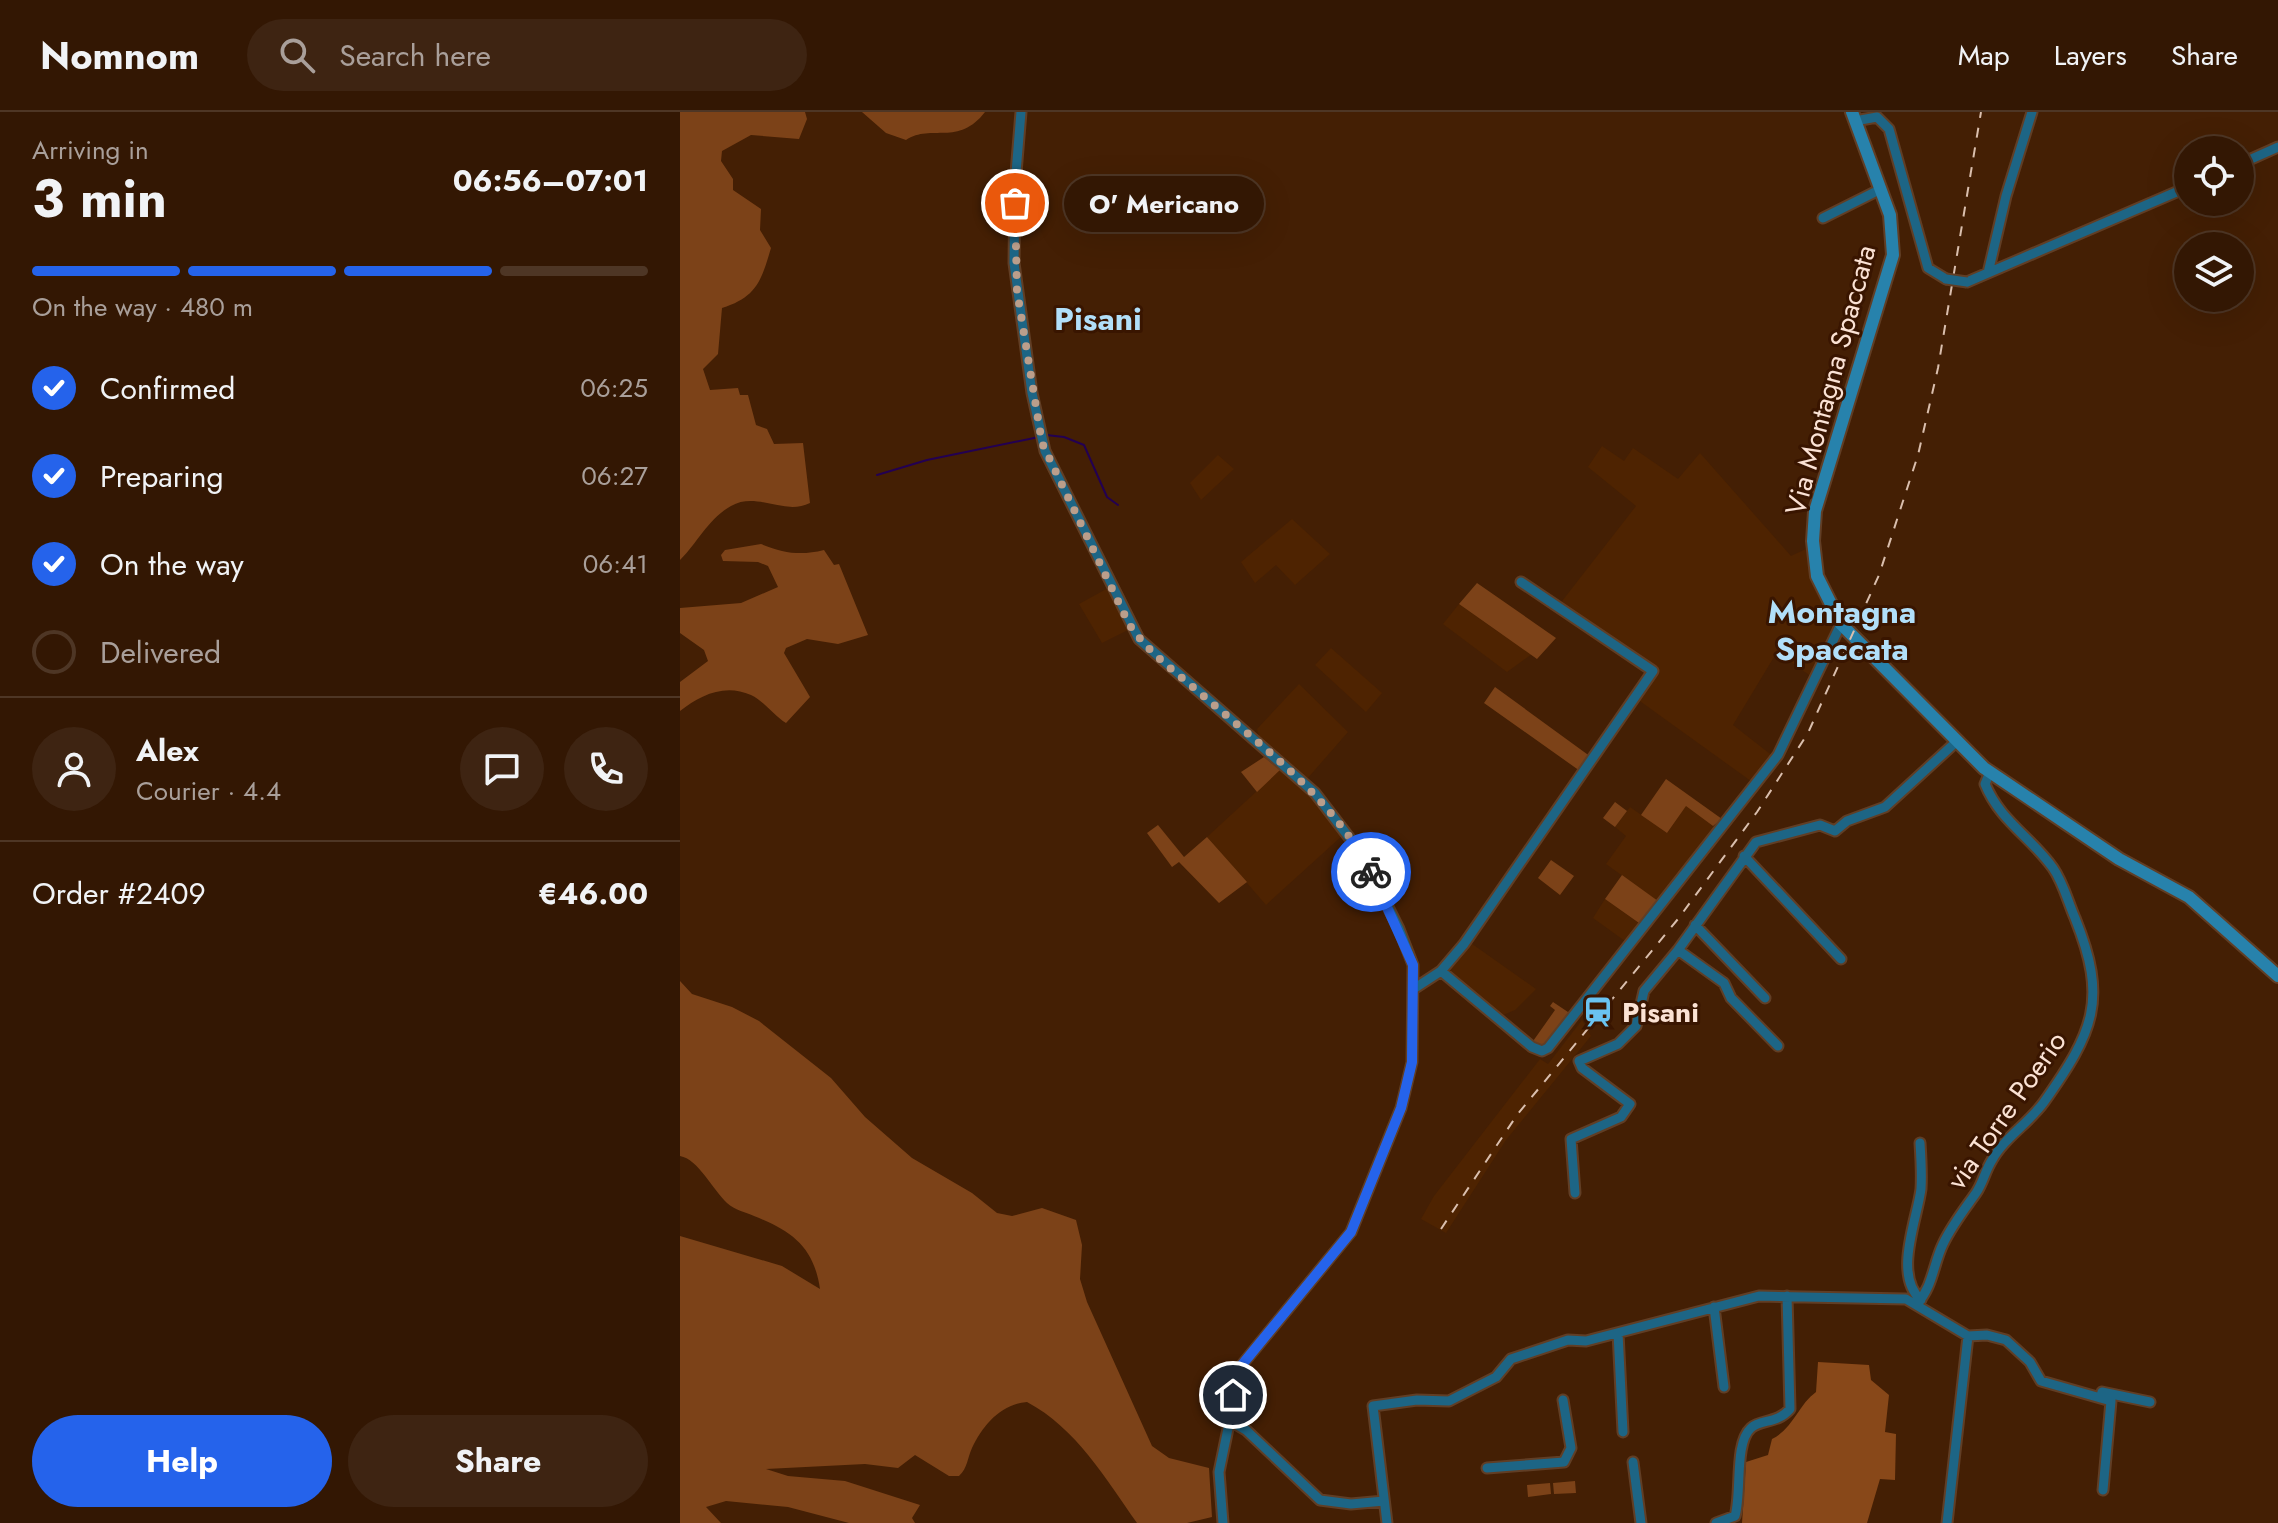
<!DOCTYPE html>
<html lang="en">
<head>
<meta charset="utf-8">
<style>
  :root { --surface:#331703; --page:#3e2412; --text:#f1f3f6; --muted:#a99f9a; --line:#4e3625; --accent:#2563eb }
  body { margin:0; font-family:Jost,sans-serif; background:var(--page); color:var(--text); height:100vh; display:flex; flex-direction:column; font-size:30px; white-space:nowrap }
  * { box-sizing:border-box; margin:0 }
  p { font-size:26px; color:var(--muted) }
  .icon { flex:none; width:44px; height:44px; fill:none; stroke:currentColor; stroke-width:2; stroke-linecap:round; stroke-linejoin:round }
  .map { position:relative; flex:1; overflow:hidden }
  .side { display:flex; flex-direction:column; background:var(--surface); width:680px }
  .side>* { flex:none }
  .fabs { position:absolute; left:1494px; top:24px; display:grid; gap:16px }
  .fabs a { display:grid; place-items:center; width:80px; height:80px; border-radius:50%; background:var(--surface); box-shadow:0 8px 32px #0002,0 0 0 2px var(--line); font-size:40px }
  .pin { position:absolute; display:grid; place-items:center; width:68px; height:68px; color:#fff; margin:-34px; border:4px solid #fff; border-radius:50%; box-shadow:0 2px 8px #0007 }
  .courier { position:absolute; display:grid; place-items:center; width:80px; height:80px; margin:-40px; border:6px solid #2563eb; border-radius:50%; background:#fff; color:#222; box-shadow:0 2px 10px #0007 }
  .bubble { position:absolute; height:56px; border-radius:28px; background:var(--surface); box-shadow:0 8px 32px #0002,0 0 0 2px var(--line); font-size:26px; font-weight:700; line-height:56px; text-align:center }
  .overview em { font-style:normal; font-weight:700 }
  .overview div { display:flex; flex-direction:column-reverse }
  .overview { display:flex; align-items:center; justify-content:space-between; height:136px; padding:0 32px }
  h1 { font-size:52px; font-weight:700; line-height:60px }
  .bar { display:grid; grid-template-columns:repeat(4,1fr); gap:12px 8px; align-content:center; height:96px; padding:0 32px }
  .bar i { height:10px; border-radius:6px; background:var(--line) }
  .bar .active { background:var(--accent) }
  .bar p { grid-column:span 4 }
  .line { display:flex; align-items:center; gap:20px; padding:0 32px; border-top:2px solid var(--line) }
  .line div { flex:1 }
  .round { display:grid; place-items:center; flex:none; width:84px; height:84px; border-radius:42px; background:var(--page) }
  ol { padding:0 32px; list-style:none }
  li { display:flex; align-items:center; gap:24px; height:88px }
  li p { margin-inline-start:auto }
  li .icon { padding:8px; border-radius:50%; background:var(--accent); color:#fff; stroke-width:4 }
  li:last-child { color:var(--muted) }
  li i { width:44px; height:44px; border:4px solid var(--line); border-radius:50% }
  .cta { display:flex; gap:16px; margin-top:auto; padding:16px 32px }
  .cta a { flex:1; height:92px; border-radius:48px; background:var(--accent); color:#fff; font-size:32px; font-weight:700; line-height:92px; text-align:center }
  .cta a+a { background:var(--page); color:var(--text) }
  header { display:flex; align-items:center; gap:48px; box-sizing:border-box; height:112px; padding:0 40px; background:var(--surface); border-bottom:2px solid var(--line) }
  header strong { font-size:38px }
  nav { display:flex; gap:44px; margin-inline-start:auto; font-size:28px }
  .search { width:560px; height:72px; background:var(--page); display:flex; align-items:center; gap:20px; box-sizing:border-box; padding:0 28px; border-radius:44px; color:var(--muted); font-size:30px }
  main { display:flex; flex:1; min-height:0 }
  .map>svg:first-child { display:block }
  .built { fill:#4e2301 }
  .green { fill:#7c4218 }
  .forest { fill:#884819 }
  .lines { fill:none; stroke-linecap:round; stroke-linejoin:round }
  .stream { stroke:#230052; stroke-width:2 }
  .street-casing { stroke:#613e25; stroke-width:13 }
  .secondary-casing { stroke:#613e25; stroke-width:16 }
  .street { stroke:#1d6585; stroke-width:9 }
  .secondary { stroke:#2782ac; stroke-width:12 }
  .rail { stroke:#dabfae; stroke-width:2; stroke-dasharray:10 10; stroke-linecap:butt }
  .street-bridge-casing { stroke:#613e25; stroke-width:13; stroke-linecap:butt }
  .street-bridge { stroke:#1d6585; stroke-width:9 }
  .done { stroke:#bb9e8b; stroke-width:8; stroke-dasharray:0 14.4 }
  .route { stroke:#2563eb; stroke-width:10 }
  .labels { text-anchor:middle; stroke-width:6; stroke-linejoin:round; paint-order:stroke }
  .street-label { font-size:28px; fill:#fbe2d4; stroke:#391500 }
  .poi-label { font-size:28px; font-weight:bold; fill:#fbe2d4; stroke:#391500; text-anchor:start }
  .quarter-label { font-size:32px; font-weight:bold; fill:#b1dff9; stroke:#391500 }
</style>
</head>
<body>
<header>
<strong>Nomnom</strong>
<div class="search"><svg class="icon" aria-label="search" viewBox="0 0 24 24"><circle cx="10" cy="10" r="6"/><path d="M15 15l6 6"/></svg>Search here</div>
<nav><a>Map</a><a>Layers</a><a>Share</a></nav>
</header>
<main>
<section class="side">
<div class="overview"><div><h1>3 min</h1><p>Arriving in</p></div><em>06:56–07:01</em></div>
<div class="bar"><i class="active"></i><i class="active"></i><i class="active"></i><i></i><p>On the way · 480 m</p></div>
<ol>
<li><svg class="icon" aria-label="check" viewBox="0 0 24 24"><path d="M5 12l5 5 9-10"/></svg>Confirmed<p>06:25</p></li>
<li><svg class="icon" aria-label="check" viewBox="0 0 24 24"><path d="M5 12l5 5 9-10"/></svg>Preparing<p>06:27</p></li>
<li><svg class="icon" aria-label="check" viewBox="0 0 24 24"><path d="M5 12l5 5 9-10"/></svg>On the way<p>06:41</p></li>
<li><i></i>Delivered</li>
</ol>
<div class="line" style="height:144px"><a class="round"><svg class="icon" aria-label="person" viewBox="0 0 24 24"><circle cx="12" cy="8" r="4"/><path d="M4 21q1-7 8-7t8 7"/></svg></a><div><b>Alex</b><p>Courier · 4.4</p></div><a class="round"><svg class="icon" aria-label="chat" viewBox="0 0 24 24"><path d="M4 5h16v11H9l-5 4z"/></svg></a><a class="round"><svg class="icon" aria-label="phone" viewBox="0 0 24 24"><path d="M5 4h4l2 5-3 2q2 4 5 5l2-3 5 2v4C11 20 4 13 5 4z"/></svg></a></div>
<div class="line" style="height:104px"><div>Order #2409</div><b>€46.00</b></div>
<div class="cta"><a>Help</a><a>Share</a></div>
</section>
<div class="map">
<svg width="1598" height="1411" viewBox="0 0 1598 1411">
  <rect width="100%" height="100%" fill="#441f04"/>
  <!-- built -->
  <path class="built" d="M 922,334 L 944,349 L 953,336 L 998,367 L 1020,341 L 1111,444 L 1128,436 L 1130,451 L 1157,513 L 1132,565 L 1097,540 L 1053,613 L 1094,645 L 1075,672 L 957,587 L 973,565 L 879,493 L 956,394 L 908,355 Z
    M 538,343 L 554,357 L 521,388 L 510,371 Z
    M 612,407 L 650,442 L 615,473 L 596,453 L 575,471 L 561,450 Z
    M 430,475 L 450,517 L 422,531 L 399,492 Z
    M 779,492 L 817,519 L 852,542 L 827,560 L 763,512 Z
    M 651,536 L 702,581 L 686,600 L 635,553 Z
    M 619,572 L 668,620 L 627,667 L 579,624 L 577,617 Z
    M 600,658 L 633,687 L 663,723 L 586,793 L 527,725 Z
    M 1006,693 L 1043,722 L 986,795 L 926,752 L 946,724 L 935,715 L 950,695 L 987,721 Z
    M 925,787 L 963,814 L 949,832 L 913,806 Z
    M 788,829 L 856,877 L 835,898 L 816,906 L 763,859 Z
    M 902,908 L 911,924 L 826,1028 L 766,1121 L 741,1107 L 754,1084 L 860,947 L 868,952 Z"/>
  <!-- green -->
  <path class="green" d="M 0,0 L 125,0 L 127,7 L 119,27 L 71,23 L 42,39 L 41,49 L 53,67 L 53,78 L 81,97 L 80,118 L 91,136 C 81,170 76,185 42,196 L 38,242 L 23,257 L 30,278 L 58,276 L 60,283 L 68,283 L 76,313 L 87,317 L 94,332 L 123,331 L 130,391 C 104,404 77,379 51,394 C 29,406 18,430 0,448 Z
    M 182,0 L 305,0 C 278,35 252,11 226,28 L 206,21 Z
    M 81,432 C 104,441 120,444 144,438 L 154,453 L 159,452 L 188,523 L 158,532 L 127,527 L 106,536 L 104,541 L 130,585 L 106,611 C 94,604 84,589 71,583 C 45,571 20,583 0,599 L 0,570 L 28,549 L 24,538 L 0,521 L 0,496 L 61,491 L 98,475 L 88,454 L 78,450 L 43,449 L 41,443 L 45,438 Z
    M 797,471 L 876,526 L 857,547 L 779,492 Z
    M 815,575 L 911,645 L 900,659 L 804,591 Z
    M 584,645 L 600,658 L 577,680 L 561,660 Z
    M 986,667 L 1042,707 L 1033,714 L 1006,694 L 987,721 L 961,703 Z
    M 935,690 L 947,699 L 935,715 L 923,706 Z
    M 478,713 L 504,745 L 527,725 L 567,770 L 539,791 L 499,750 L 492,755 L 467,721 Z
    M 871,748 L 894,764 L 880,783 L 858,766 Z
    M 942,763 L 978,789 L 959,811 L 925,787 Z
    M 0,869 L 12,882 L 52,895 L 79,909 L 151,966 L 185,1005 L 232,1046 L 292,1081 L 317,1101 L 332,1104 L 362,1096 L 396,1108 L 402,1133 L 400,1167 L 407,1190 L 472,1334 L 489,1346 L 529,1356 L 532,1405 L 507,1411 L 457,1411 C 426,1367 396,1316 347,1290 C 321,1292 303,1313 292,1336 C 287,1347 288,1355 279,1364 L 269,1364 L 235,1343 L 218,1356 L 185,1352 L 86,1357 L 108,1364 L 165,1369 L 240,1393 L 232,1406 L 235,1411 L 169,1411 L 108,1395 L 46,1389 L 26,1395 L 41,1411 L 0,1411 L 0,1124 L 102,1154 L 140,1177 C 134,1135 112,1119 74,1104 C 65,1100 55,1098 47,1091 C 33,1078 18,1047 0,1044 Z
    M 873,890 L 891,902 L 866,936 L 851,932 L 875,898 L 870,894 Z
    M 895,1369 L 896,1381 L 874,1382 L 873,1371 Z
    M 870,1371 L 871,1382 L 848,1385 L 847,1373 Z"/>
  <!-- forest -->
  <path class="forest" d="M 1138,1250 L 1189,1253 L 1191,1268 L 1209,1283 L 1205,1320 L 1216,1322 L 1215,1368 L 1200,1367 L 1187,1411 L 1062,1411 L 1066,1350 L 1088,1343 L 1092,1327 C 1113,1317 1118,1293 1136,1280 Z"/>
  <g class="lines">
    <!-- stream -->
    <path class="stream" d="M 366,323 L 384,325 L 404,333 L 427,385 L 438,393
      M 197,363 L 247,348 L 359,325"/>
    <!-- street casing -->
    <g class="street-casing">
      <path id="street" d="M 341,0 L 335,73 L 334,151 L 352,281 L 365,339 L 459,527 L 635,681 L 681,741 L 719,817 L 733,853 L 732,950 L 721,996 L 671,1120 L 561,1254 L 539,1360 L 543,1411
        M 1175,9 L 1197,5 L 1209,17 L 1248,156 L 1266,167
        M 1560,52 L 1598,35
        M 1143,106 L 1201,77
        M 1308,161 L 1326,84 L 1352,0
        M 1287,170 L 1508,75
        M 1064,744 L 1161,847
        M 1015,813 L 1085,886
        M 998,838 L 1044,871 L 1051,886 L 1098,934
        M 761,859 L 784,832 L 973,559 L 841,470
        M 735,876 L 761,859 L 852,935 L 862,939 L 868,936 L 1098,643 L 1161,512
        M 1240,1031 C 1241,1046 1242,1062 1241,1077 C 1237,1108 1213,1163 1241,1188
        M 895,1081 L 891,1027 L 941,1005 L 950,992 L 902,956 L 899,949 L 938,932 L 956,914 L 964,879 L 998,838 L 1076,730 L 1140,713 L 1155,719 L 1167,709 L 1205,695 L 1276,630
        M 1237,1192 C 1253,1174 1253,1153 1263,1132 C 1272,1113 1284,1098 1296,1081 C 1303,1071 1305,1059 1312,1048 C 1324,1026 1349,1011 1364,990 C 1414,919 1428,888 1395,806 C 1388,790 1383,770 1373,756 C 1351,725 1320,709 1305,672 L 1310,660
        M 1034,1195 L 1044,1275
        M 938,1221 L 943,1320
        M 1422,1280 L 1470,1290
        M 547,1307 L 566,1318 L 640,1388 L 671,1392 L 704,1389
        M 953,1350 L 961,1411
        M 807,1356 L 884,1350 L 891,1336 L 883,1288
        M 707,1411 L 693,1294 L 737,1288 L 769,1289 L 816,1265 L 831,1247 L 888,1228 L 906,1229 L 1079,1184 L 1226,1187 L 1288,1224 L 1307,1223 L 1326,1228 L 1350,1250 L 1361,1269 L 1431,1289 L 1423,1378
        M 1036,1411 L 1055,1404 C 1062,1381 1054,1331 1071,1316 C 1081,1307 1097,1312 1110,1297 L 1107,1184
        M 1267,1411 L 1288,1224"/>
    </g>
    <!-- secondary casing -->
    <g class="secondary-casing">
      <path id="secondary" d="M 1172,0 L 1210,103 L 1213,143 L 1135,399 L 1133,429 L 1137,464 L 1161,512 L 1304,656 L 1439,747 L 1509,785 L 1598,864"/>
    </g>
    <!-- street -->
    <use href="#street" class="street"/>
    <!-- secondary -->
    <use href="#secondary" class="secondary"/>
    <!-- rail -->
    <path class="rail" d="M 761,1117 L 837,1003 L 998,807 L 1077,700 L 1128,621 L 1199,463 L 1238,343 L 1258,256 L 1301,0"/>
    <!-- street-bridge casing -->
    <g class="street-bridge-casing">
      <path id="street-bridge" d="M 1266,167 L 1287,170"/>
    </g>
    <!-- street-bridge -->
    <use href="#street-bridge" class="street-bridge"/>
  </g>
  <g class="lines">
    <!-- done -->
    <path class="done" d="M 335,91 L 337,179 L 362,331 L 449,512 C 467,539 494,559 519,580 C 582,635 651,684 691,760"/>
    <!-- route -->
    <path class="route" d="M 553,1283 L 561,1254 L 671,1120 L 721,996 L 732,950 L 733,853 L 691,760"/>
  </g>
  <!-- icons -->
  <defs>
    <g id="station-bare" transform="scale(2.4)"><path d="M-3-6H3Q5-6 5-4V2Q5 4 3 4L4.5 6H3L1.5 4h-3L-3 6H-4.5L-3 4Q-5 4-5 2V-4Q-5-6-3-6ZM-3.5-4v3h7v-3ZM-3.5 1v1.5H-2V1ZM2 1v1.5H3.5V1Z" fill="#6ac3f1" stroke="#391500" stroke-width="2.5" paint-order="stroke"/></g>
  </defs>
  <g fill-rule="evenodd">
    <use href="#station-bare" x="918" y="900"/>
  </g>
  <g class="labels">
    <!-- street labels -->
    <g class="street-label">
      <text transform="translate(1150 268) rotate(-75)" y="10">Via Montagna Spaccata</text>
      <text transform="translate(1326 998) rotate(-55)" y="10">via Torre Poerio</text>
    </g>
    <!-- poi labels -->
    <g class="poi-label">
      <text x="942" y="910">Pisani</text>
    </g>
    <!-- quarter labels -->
    <g class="quarter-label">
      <text x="418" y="218">Pisani</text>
      <text x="1162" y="511">Montagna<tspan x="1162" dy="37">Spaccata</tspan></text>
    </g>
  </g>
</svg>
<div class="fabs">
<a><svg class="icon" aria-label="locate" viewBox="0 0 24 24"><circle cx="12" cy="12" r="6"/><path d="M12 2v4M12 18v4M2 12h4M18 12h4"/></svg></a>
<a><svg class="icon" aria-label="layers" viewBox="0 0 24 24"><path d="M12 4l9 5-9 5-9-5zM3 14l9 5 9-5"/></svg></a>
</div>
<div class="pin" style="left:335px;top:91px;background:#ea580c"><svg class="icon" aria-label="bag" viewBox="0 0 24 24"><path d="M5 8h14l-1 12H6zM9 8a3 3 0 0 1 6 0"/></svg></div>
<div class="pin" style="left:553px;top:1283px;background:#1f2937"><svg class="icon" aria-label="home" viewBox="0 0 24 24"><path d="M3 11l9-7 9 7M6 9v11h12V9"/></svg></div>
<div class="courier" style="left:691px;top:760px"><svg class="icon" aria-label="bike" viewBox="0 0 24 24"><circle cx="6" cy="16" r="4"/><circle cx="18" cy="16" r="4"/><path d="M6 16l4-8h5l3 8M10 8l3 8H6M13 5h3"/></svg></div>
<div class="bubble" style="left:384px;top:64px;width:200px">O' Mericano</div>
</div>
</main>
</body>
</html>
